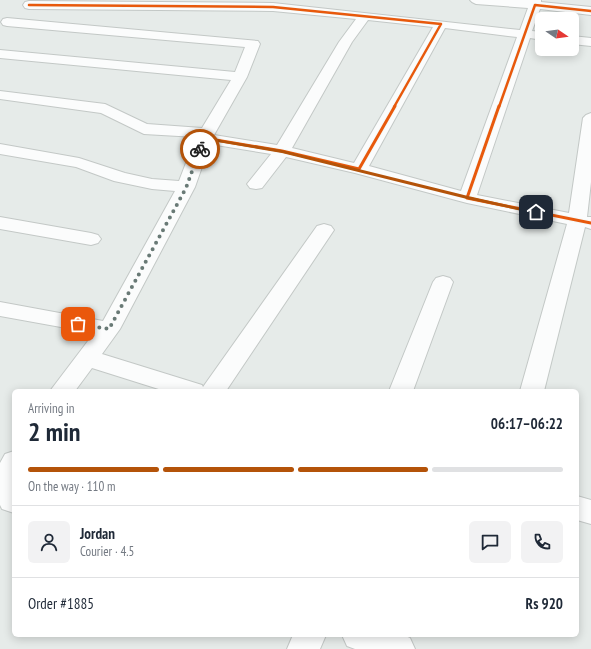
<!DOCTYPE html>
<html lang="en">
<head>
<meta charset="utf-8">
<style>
  :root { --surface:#fff; --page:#f2f2f3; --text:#1f2937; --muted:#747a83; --line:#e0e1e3; --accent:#b45309 }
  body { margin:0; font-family:"PT Sans Narrow",sans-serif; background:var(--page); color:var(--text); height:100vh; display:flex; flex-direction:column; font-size:15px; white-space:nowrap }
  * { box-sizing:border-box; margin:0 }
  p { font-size:13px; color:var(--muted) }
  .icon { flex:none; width:22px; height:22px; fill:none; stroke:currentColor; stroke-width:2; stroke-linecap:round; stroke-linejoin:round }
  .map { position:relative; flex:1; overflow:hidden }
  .panel { position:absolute; left:12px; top:389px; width:567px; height:248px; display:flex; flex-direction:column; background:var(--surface); border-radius:6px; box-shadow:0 2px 10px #0003 }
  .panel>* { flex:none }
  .needle { width:26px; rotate:103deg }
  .buttons { position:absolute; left:535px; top:12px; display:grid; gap:8px }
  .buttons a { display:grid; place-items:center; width:44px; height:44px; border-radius:6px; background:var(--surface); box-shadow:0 2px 10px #0003; font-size:20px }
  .pin { position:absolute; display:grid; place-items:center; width:34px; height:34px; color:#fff; margin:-17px; border-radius:8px; box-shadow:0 2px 6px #0006 }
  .courier { position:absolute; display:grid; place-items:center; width:40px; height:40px; margin:-20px; border:3px solid #b45309; border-radius:50%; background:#fff; color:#222; box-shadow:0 1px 5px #0007 }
  .head em { font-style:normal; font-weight:800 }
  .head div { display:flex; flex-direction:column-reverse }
  .head { display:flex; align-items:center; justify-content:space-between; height:68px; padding:0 16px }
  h1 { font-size:26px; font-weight:800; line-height:30px }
  .bar { display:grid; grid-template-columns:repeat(4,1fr); gap:6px 4px; align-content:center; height:48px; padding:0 16px }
  .bar i { height:5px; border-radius:3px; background:var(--line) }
  .bar .active { background:var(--accent) }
  .bar p { grid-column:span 4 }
  .line { display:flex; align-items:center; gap:10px; padding:0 16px; border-top:1px solid var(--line) }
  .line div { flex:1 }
  .round { display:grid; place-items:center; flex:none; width:42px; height:42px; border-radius:6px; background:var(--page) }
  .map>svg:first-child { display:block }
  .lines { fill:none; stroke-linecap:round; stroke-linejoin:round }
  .minor-casing { stroke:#c3c8c6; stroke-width:2 }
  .minor { fill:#fbfcfc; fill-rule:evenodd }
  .cycleway-far1-casing { stroke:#f5f9f7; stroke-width:4 }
  .cycleway-casing { stroke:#f5f9f7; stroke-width:5 }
  .cycleway-far1 { stroke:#e8590c; stroke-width:2.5 }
  .cycleway { stroke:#e8590c; stroke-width:3 }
  .route { fill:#b45309 }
  .done { stroke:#697a76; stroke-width:4; stroke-dasharray:0 7.2 }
</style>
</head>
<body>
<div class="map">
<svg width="591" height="649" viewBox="0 0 591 649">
  <rect width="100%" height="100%" fill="#e6ebe9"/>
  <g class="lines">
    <!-- minor casing -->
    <g class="minor-casing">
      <path id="minor" d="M 470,0 L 541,0 L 541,2 L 591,7 L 591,15 L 540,9 L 532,31 L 542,32 L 542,40 L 530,38 L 477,195 L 569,213 L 583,118 L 586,115 L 591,113 L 591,182 L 587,217 L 591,217 L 591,229 L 585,227 L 544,391 L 520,391 L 567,224 L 467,203 L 355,173 L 286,157 L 262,188 L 256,189 L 250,188 L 247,184 L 271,154 L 210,144 L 195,187 L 120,329 L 102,354 L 202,385 L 203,387 L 317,226 L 324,224 L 331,226 L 334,230 L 226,391 L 165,391 L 92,368 L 75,391 L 50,391 L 94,333 L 0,316 L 0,302 L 103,321 L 175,191 L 152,189 L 114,181 L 76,167 L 0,154 L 0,144 L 79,158 L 125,173 L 152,179 L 179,181 L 196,137 L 144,134 L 101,113 L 0,99 L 0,91 L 105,104 L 147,124 L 202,128 L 231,80 L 0,58 L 0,50 L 235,72 L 245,47 L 7,26 L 3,25 L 1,22 L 3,19 L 7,18 L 258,41 L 260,44 L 247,77 L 214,135 L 277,145 L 339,42 L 356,19 L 273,11 L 29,9 L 25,8 L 23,5 L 25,2 L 29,1 L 273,3 L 520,30 L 528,8 L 476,4 L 472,2 ZM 368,20 L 433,27 L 354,163 L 292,148 L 352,42 ZM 445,28 L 517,37 L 461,191 L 369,166 Z
        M 572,36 L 591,38 L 591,46 L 572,44 Z
        M 0,217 L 91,233 L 98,235 L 101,239 L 98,243 L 91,245 L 0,229 Z
        M 443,276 L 450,278 L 453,282 L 413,391 L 389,391 L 433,282 L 436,278 Z
        M 14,451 L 14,513 L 2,509 L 0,505 L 0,463 L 5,454 Z
        M 577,496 L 591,500 L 591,524 L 577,520 Z
        M 293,635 L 326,635 L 320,649 L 287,649 Z
        M 342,635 L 403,635 L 410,638 L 415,649 L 355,649 L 347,646 Z"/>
    </g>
    <!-- minor -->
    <use href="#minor" class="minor"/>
    <!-- cycleway-far1 casing -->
    <g class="cycleway-far1-casing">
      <path id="cycleway-far1" d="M 29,5 L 273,7 L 441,24 L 394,107
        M 499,107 L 535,5 L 591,11"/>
    </g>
    <!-- cycleway casing -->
    <g class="cycleway-casing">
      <path id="cycleway" d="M 499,106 L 467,198 L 591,223
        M 204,138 L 282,151 L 359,169 L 395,106"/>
    </g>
    <!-- cycleway-far1 -->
    <use href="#cycleway-far1" class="cycleway-far1"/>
    <!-- cycleway -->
    <use href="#cycleway" class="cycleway"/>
  </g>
  <!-- route -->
  <path class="route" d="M 204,137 L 282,150 L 468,196 L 538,212 L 536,214 L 467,199 L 282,153 L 206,140 L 202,150 L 198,150 L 201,138 Z"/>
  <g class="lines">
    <!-- done -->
    <path class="done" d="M 78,324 L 109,329 L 186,188 L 200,149"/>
  </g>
</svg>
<div class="buttons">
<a><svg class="needle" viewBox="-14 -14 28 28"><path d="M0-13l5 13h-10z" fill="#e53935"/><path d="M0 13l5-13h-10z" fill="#747a83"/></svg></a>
</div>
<div class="pin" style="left:78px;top:324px;background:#ea580c"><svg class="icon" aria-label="bag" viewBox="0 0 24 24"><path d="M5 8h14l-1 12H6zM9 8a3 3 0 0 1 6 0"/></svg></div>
<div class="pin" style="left:536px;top:212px;background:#1f2937"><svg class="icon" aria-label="home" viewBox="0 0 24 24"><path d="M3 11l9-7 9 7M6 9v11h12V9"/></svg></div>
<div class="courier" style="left:200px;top:149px"><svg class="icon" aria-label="bike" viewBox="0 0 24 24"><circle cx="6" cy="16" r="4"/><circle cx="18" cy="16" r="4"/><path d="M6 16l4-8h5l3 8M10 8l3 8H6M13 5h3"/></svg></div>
<section class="panel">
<div class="head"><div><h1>2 min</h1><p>Arriving in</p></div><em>06:17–06:22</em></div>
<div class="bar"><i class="active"></i><i class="active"></i><i class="active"></i><i></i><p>On the way · 110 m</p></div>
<div class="line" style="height:72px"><a class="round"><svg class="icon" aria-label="person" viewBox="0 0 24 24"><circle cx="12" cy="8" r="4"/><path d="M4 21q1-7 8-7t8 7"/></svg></a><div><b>Jordan</b><p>Courier · 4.5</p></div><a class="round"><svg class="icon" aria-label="chat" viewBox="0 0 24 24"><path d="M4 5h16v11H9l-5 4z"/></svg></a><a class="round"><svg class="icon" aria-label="phone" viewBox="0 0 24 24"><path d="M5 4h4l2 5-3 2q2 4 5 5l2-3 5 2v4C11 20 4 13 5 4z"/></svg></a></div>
<div class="line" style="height:52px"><div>Order #1885</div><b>Rs 920</b></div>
</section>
</div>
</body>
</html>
